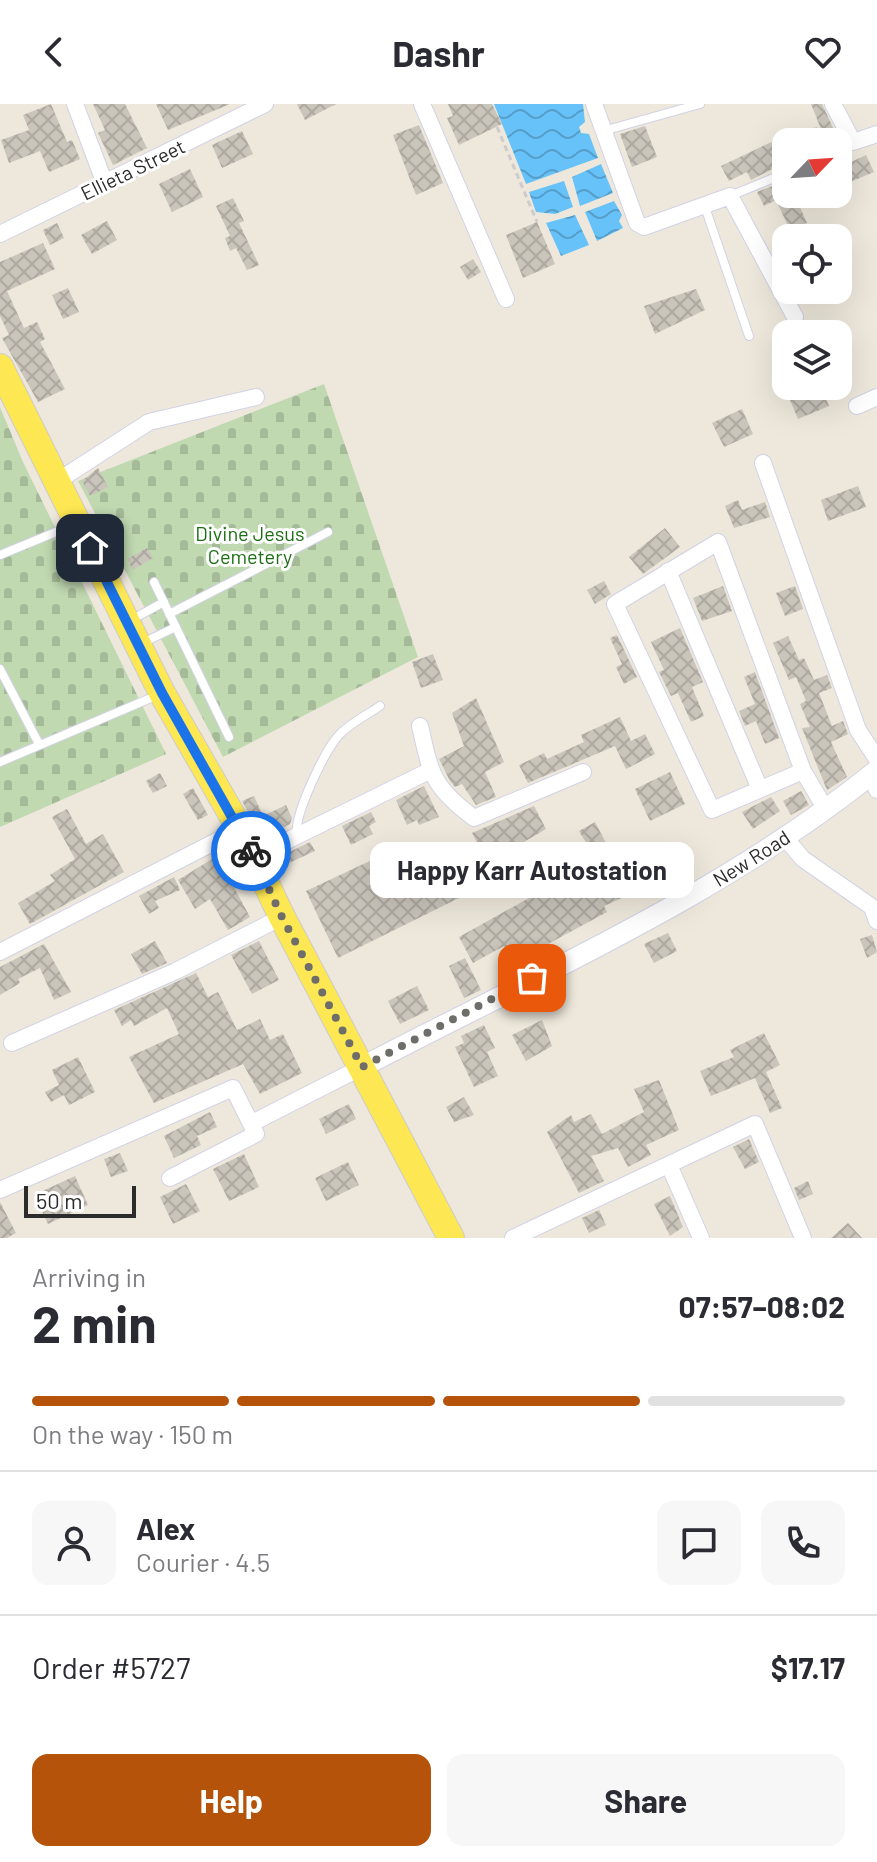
<!DOCTYPE html>
<html lang="en">
<head>
<meta charset="utf-8">
<style>
  :root { --surface:#fff; --page:#f7f7f7; --text:#2b2b33; --muted:#7c7c81; --line:#e1e1e2; --accent:#b45309 }
  body { margin:0; font-family:Barlow,sans-serif; background:var(--page); color:var(--text); height:100vh; display:flex; flex-direction:column; font-size:30px; white-space:nowrap }
  * { box-sizing:border-box; margin:0 }
  p { font-size:26px; color:var(--muted) }
  .icon { flex:none; width:44px; height:44px; fill:none; stroke:currentColor; stroke-width:2; stroke-linecap:round; stroke-linejoin:round }
  .map { position:relative; height:1134px; overflow:hidden }
  .sheet { display:flex; flex-direction:column; background:var(--surface); flex:1 }
  .sheet>* { flex:none }
  .needle { width:52px; rotate:65deg }
  .fabs { position:absolute; left:772px; top:24px; display:grid; gap:16px }
  .fabs a { display:grid; place-items:center; width:80px; height:80px; border-radius:16px; background:var(--surface); box-shadow:0 8px 32px #0002; font-size:40px }
  .scale { position:absolute; left:24px; bottom:20px; width:112px; box-sizing:border-box; padding-left:8px; border:4px solid #2b2b2b; border-top:0; font-size:22px; line-height:28px; white-space:nowrap; color:#2b2b2b; -webkit-text-stroke:6px #fff; paint-order:stroke }
  .pin { position:absolute; display:grid; place-items:center; width:68px; height:68px; color:#fff; margin:-34px; border-radius:16px; box-shadow:0 4px 12px #0006 }
  .courier { position:absolute; display:grid; place-items:center; width:80px; height:80px; margin:-40px; border:6px solid #1a73e8; border-radius:50%; background:#fff; color:#222; box-shadow:0 2px 10px #0007 }
  .bubble { position:absolute; height:56px; border-radius:16px; background:var(--surface); box-shadow:0 8px 32px #0002; font-size:26px; font-weight:700; line-height:56px; text-align:center }
  .head em { font-style:normal; font-weight:700 }
  .head div { display:flex; flex-direction:column-reverse }
  .head { display:flex; align-items:center; justify-content:space-between; height:136px; padding:0 32px }
  h1 { font-size:52px; font-weight:700; line-height:60px }
  .bar { display:grid; grid-template-columns:repeat(4,1fr); gap:12px 8px; align-content:center; height:96px; padding:0 32px }
  .bar i { height:10px; border-radius:6px; background:var(--line) }
  .bar .current { background:var(--accent) }
  .bar p { grid-column:span 4 }
  .line { display:flex; align-items:center; gap:20px; padding:0 32px; border-top:2px solid var(--line) }
  .line div { flex:1 }
  .round { display:grid; place-items:center; flex:none; width:84px; height:84px; border-radius:16px; background:var(--page) }
  .cta { display:flex; gap:16px; margin-top:auto; padding:16px 32px }
  .cta a { flex:1; height:92px; border-radius:16px; background:var(--accent); color:#fff; font-size:32px; font-weight:700; line-height:92px; text-align:center }
  .cta a+a { background:var(--page); color:var(--text) }
  header { display:flex; justify-content:space-between; align-items:center; height:104px; padding:0 32px; background:var(--surface); font-size:36px; font-weight:700 }
  .map>svg:first-child { display:block }
  .cemetery { fill:url(#cemetery-stones) }
  .water { fill:url(#water-waves) }
  .building { fill:url(#building-cross-hatch) }
  .lines { fill:none; stroke-linecap:round; stroke-linejoin:round }
  .service-casing { stroke:#d1d2e5; stroke-width:10 }
  .minor-casing { stroke:#d1d2e5; stroke-width:18 }
  .tertiary-casing { stroke:#d1d2e5; stroke-width:22 }
  .primary-casing { stroke:#ccc; stroke-width:28 }
  .path { stroke:#ccc; stroke-width:3; stroke-dasharray:6 4; stroke-linecap:butt }
  .service { stroke:#fff; stroke-width:8 }
  .minor { stroke:#fff; stroke-width:16 }
  .tertiary { stroke:#fff; stroke-width:20 }
  .primary { stroke:#fde752; stroke-width:26 }
  .done { stroke:#6f6d69; stroke-width:8; stroke-dasharray:0 14.4 }
  .route { stroke:#1a73e8; stroke-width:10 }
  .labels { text-anchor:middle; stroke-width:6; stroke-linejoin:round; paint-order:stroke }
  .street-label { font-size:20px; fill:#2b2b2b; stroke:#fff }
  .park-label { font-size:20px; fill:#1d6f14; stroke:#fff }
</style>
</head>
<body>
<header><svg class="icon" aria-label="back" viewBox="0 0 24 24"><path d="M15 5l-7 7 7 7"/></svg>Dashr<svg class="icon" aria-label="heart" viewBox="0 0 24 24"><path d="M12 20l-8-8c-3-5 5-10 8-4 3-6 11-1 8 4z"/></svg></header>
<div class="map">
<svg width="877" height="1134" viewBox="0 0 877 1134">
  <defs>
    <pattern id="cemetery-stones" width="16" height="16" patternUnits="userSpaceOnUse" patternTransform="scale(2)"><rect width="16" height="16" fill="#c0d9b1"/><path d="M2 7V4a2 2 0 0 1 4 0v3zM10 15v-3a2 2 0 0 1 4 0v3z" fill="#a5ba98"/></pattern>
    <pattern id="water-waves" width="16" height="10" patternUnits="userSpaceOnUse" patternTransform="scale(2)"><rect width="16" height="10" fill="#66c2f9"/><path d="M0 5q4-4 8 0t8 0" fill="none" stroke="#549eca"/></pattern>
    <pattern id="building-cross-hatch" width="8" height="8" patternUnits="userSpaceOnUse" patternTransform="scale(2)"><rect width="8" height="8" fill="#c9c5bb"/><path d="M0 0l8 8M0 8l8-8" fill="none" stroke="#ada9a1"/></pattern>
  </defs>
  <rect width="100%" height="100%" fill="#eee8dc"/>
  <!-- cemetery -->
  <path class="cemetery" d="M 324,280 L 418,553 L 223,653 L 78,377 Z
    M 0,303 L 23,358 L 166,650 L 0,723 Z"/>
  <!-- water -->
  <path class="water" d="M 494,0 L 583,0 L 585,18 L 579,23 L 581,29 L 589,30 L 598,54 L 526,80 Z
    M 601,60 L 613,89 L 580,102 L 572,73 Z
    M 564,77 L 573,103 L 555,110 L 536,108 L 529,88 Z
    M 614,97 L 622,111 L 619,117 L 623,124 L 597,137 L 585,108 Z
    M 575,111 L 589,141 L 561,152 L 546,119 Z"/>
  <!-- building -->
  <path class="building" d="M 51,0 L 67,38 L 72,36 L 80,55 L 49,68 L 40,47 L 9,59 L 1,36 L 29,26 L 23,11 Z
    M 93,0 L 125,0 L 147,44 L 113,61 L 98,29 L 105,26 Z
    M 156,0 L 230,0 L 168,26 Z
    M 297,0 L 336,0 L 305,16 Z
    M 448,0 L 492,0 L 502,20 L 459,41 L 447,14 L 453,12 Z
    M 811,0 L 822,0 L 834,26 L 823,30 Z
    M 419,21 L 443,79 L 416,91 L 393,31 Z
    M 645,22 L 657,53 L 632,63 L 620,30 Z
    M 817,23 L 823,38 L 786,38 L 786,58 L 751,76 L 747,68 L 729,77 L 721,62 L 782,33 Z
    M 242,27 L 253,50 L 222,64 L 212,41 Z
    M 866,51 L 874,68 L 838,83 L 838,64 Z
    M 190,65 L 203,93 L 172,108 L 159,80 Z
    M 783,78 L 786,90 L 822,90 L 799,101 L 807,119 L 790,126 L 776,96 L 764,102 L 757,88 Z
    M 233,94 L 244,117 L 239,119 L 259,161 L 247,166 L 236,144 L 230,147 L 225,134 L 230,132 L 216,102 Z
    M 107,117 L 117,136 L 92,150 L 81,131 Z
    M 537,118 L 555,160 L 523,174 L 506,131 Z
    M 57,119 L 64,134 L 50,141 L 43,126 Z
    M 43,139 L 55,165 L 7,187 L 24,224 L 37,218 L 45,235 L 40,238 L 65,285 L 38,298 L 2,234 L 9,231 L 0,212 L 0,158 Z
    M 473,155 L 481,168 L 468,176 L 460,163 Z
    M 68,184 L 79,208 L 63,215 L 52,191 Z
    M 696,185 L 705,206 L 655,230 L 644,202 Z
    M 793,282 L 821,282 L 829,302 L 798,315 L 788,291 L 796,288 Z
    M 742,305 L 753,330 L 724,343 L 712,319 Z
    M 98,364 L 108,383 L 90,392 L 82,377 Z
    M 858,382 L 866,403 L 828,417 L 821,396 Z
    M 738,396 L 742,406 L 765,398 L 770,413 L 734,424 L 725,402 Z
    M 665,424 L 680,443 L 643,470 L 629,453 Z
    M 147,444 L 153,454 L 133,466 L 127,455 Z
    M 604,477 L 611,490 L 595,500 L 587,486 Z
    M 723,482 L 732,507 L 702,517 L 693,494 Z
    M 795,482 L 803,505 L 785,512 L 776,489 Z
    M 680,524 L 703,578 L 692,583 L 704,612 L 691,618 L 678,589 L 671,592 L 659,568 L 664,566 L 651,538 Z
    M 617,531 L 637,573 L 624,580 L 616,563 L 622,560 L 610,534 Z
    M 788,532 L 799,556 L 804,554 L 814,576 L 827,571 L 832,584 L 819,589 L 832,622 L 843,617 L 848,630 L 831,638 L 847,673 L 827,686 L 802,624 L 810,623 L 800,600 L 806,597 L 796,573 L 789,576 L 773,539 Z
    M 433,550 L 443,576 L 421,584 L 412,558 Z
    M 755,568 L 779,634 L 765,640 L 756,617 L 745,622 L 739,607 L 755,600 L 744,573 Z
    M 476,594 L 504,658 L 485,668 L 496,693 L 476,701 L 462,680 L 455,683 L 450,677 L 439,655 L 464,642 L 452,609 Z
    M 620,613 L 631,637 L 645,630 L 655,650 L 626,665 L 615,642 L 528,679 L 519,661 L 544,649 L 547,655 L 584,638 L 581,631 Z
    M 670,668 L 685,700 L 650,717 L 635,685 Z
    M 160,669 L 167,682 L 153,689 L 146,677 Z
    M 424,682 L 439,713 L 419,721 L 417,716 L 407,721 L 396,696 Z
    M 193,684 L 208,711 L 198,716 L 183,690 Z
    M 801,687 L 809,701 L 791,711 L 783,697 Z
    M 254,692 L 263,712 L 286,701 L 292,714 L 290,720 L 262,734 L 242,697 Z
    M 771,693 L 780,707 L 753,725 L 742,708 Z
    M 534,702 L 546,725 L 488,759 L 472,729 Z
    M 67,705 L 86,740 L 103,730 L 124,768 L 30,820 L 18,799 L 55,777 L 50,771 L 75,755 L 52,713 Z
    M 371,708 L 376,718 L 369,722 L 373,730 L 351,741 L 342,722 Z
    M 595,718 L 606,739 L 591,747 L 579,727 Z
    M 310,738 L 315,747 L 278,764 L 273,756 Z
    M 643,749 L 650,766 L 644,768 L 650,781 L 604,802 L 607,808 L 535,847 L 540,858 L 518,869 L 504,842 L 473,859 L 459,833 L 583,764 L 589,774 Z
    M 217,752 L 250,813 L 228,826 L 210,795 L 195,805 L 178,776 Z
    M 452,752 L 469,789 L 338,854 L 306,787 L 374,755 L 386,782 Z
    M 174,773 L 180,786 L 155,797 L 159,804 L 149,810 L 139,792 Z
    M 668,829 L 677,847 L 654,859 L 644,840 Z
    M 872,831 L 877,848 L 867,854 L 860,835 Z
    M 155,837 L 167,859 L 142,870 L 131,850 Z
    M 259,837 L 279,876 L 252,890 L 231,851 Z
    M 44,840 L 71,888 L 54,896 L 40,864 L 18,875 L 20,879 L 0,891 L 0,863 Z
    M 465,854 L 481,886 L 464,894 L 449,862 Z
    M 196,869 L 208,893 L 218,888 L 237,926 L 260,915 L 270,936 L 283,930 L 302,969 L 260,990 L 243,960 L 154,999 L 129,953 L 179,930 L 167,904 L 134,922 L 131,916 L 122,922 L 114,906 Z
    M 417,882 L 429,906 L 400,920 L 388,897 Z
    M 542,916 L 552,942 L 526,957 L 512,931 Z
    M 484,921 L 495,944 L 487,948 L 498,972 L 474,983 L 455,943 L 464,939 L 461,932 Z
    M 764,929 L 780,961 L 766,968 L 782,1004 L 770,1009 L 755,974 L 711,992 L 700,967 L 734,953 L 730,946 Z
    M 78,953 L 95,988 L 69,1001 L 64,991 L 51,998 L 45,988 L 59,981 L 52,966 Z
    M 659,976 L 679,1026 L 646,1041 L 651,1051 L 628,1063 L 618,1044 L 591,1052 L 604,1077 L 579,1089 L 547,1028 L 571,1011 L 574,1018 L 591,1010 L 602,1030 L 644,1008 L 634,985 Z
    M 464,993 L 474,1011 L 454,1018 L 446,1003 Z
    M 349,1000 L 356,1015 L 326,1030 L 319,1015 Z
    M 210,1008 L 217,1023 L 197,1032 L 201,1041 L 174,1054 L 164,1032 Z
    M 749,1035 L 759,1058 L 745,1065 L 733,1043 Z
    M 120,1049 L 128,1067 L 111,1073 L 104,1055 Z
    M 244,1050 L 259,1083 L 229,1097 L 213,1065 Z
    M 348,1058 L 359,1081 L 326,1097 L 315,1074 Z
    M 75,1072 L 88,1101 L 48,1120 L 34,1091 Z
    M 808,1077 L 813,1090 L 799,1096 L 794,1084 Z
    M 186,1080 L 200,1107 L 173,1120 L 160,1093 Z
    M 670,1092 L 683,1123 L 670,1132 L 654,1100 Z
    M 0,1098 L 16,1129 L 7,1134 L 0,1134 Z
    M 599,1106 L 606,1121 L 589,1129 L 582,1114 Z
    M 848,1119 L 862,1134 L 831,1134 Z"/>
  <g class="lines">
    <!-- service casing -->
    <g class="service-casing">
      <path id="service" d="M 603,27 L 700,0
        M 730,92 L 786,69
        M 705,103 L 749,232
        M 0,451 L 73,421
        M 154,478 L 229,633
        M 169,510 L 328,428
        M 129,517 L 164,498
        M 140,540 L 176,523
        M 0,565 L 39,640
        M 0,658 L 158,591
        M 297,732 C 293,712 325,646 339,631 C 350,619 367,611 380,602"/>
    </g>
    <!-- minor casing -->
    <g class="minor-casing">
      <path id="minor" d="M 75,0 L 105,80
        M 422,0 L 506,195
        M 594,0 L 637,119 L 644,123 L 730,92 L 795,213
        M 833,0 L 853,38 L 877,30
        M 0,130 L 265,0
        M 857,302 L 877,293
        M 763,359 L 858,626 L 877,655
        M 56,378 L 149,318 L 256,293
        M 668,467 L 759,683
        M 420,622 C 431,670 432,683 474,714 L 583,668
        M 803,667 L 712,706 L 615,500 L 718,438 L 803,667 L 825,704
        M 871,671 L 877,686
        M 786,735 L 803,755 L 872,803 L 877,817
        M 254,753 L 429,667
        M 0,848 L 240,725
        M 12,939 L 176,867 L 282,813
        M 252,1019 L 362,963
        M 669,1061 L 701,1134
        M 0,1086 L 233,984 L 256,1030 L 170,1074
        M 513,1134 L 755,1020 L 803,1134"/>
    </g>
    <!-- tertiary casing -->
    <g class="tertiary-casing">
      <g id="tertiary">
        <path id="s1" d="M 362,963 C 536,872 724,790 877,666"/>
      </g>
    </g>
    <!-- primary casing -->
    <g class="primary-casing">
      <path id="primary" d="M 0,263 L 162,589 L 240,725 L 282,813 L 451,1134"/>
    </g>
    <!-- path -->
    <path class="path" d="M 497,23 L 537,118"/>
    <!-- service -->
    <use href="#service" class="service"/>
    <!-- minor -->
    <use href="#minor" class="minor"/>
    <!-- tertiary -->
    <use href="#tertiary" class="tertiary"/>
    <!-- primary -->
    <use href="#primary" class="primary"/>
  </g>
  <g class="lines">
    <!-- done -->
    <path class="done" d="M 251,747 L 282,813 L 362,963 L 532,874"/>
    <!-- route -->
    <path class="route" d="M 90,444 L 162,589 L 251,747"/>
  </g>
  <g class="labels">
    <!-- street labels -->
    <g class="street-label">
      <text transform="translate(133 66) rotate(-26)" y="7">Ellieta Street</text>
      <text dy="7" stroke="none"><textPath href="#s1" startOffset="442">New Road</textPath></text>
    </g>
    <!-- park labels -->
    <g class="park-label">
      <text x="250" y="437">Divine Jesus<tspan x="250" dy="23">Cemetery</tspan></text>
    </g>
  </g>
</svg>
<div class="fabs">
<a><svg class="needle" viewBox="-14 -14 28 28"><path d="M0-13l5 13h-10z" fill="#e53935"/><path d="M0 13l5-13h-10z" fill="#7c7c81"/></svg></a>
<a><svg class="icon" aria-label="locate" viewBox="0 0 24 24"><circle cx="12" cy="12" r="6"/><path d="M12 2v4M12 18v4M2 12h4M18 12h4"/></svg></a>
<a><svg class="icon" aria-label="layers" viewBox="0 0 24 24"><path d="M12 4l9 5-9 5-9-5zM3 14l9 5 9-5"/></svg></a>
</div>
<div class="scale">50 m</div>
<div class="pin" style="left:532px;top:874px;background:#ea580c"><svg class="icon" aria-label="bag" viewBox="0 0 24 24"><path d="M5 8h14l-1 12H6zM9 8a3 3 0 0 1 6 0"/></svg></div>
<div class="pin" style="left:90px;top:444px;background:#1f2937"><svg class="icon" aria-label="home" viewBox="0 0 24 24"><path d="M3 11l9-7 9 7M6 9v11h12V9"/></svg></div>
<div class="courier" style="left:251px;top:747px"><svg class="icon" aria-label="bike" viewBox="0 0 24 24"><circle cx="6" cy="16" r="4"/><circle cx="18" cy="16" r="4"/><path d="M6 16l4-8h5l3 8M10 8l3 8H6M13 5h3"/></svg></div>
<div class="bubble" style="left:370px;top:738px;width:324px">Happy Karr Autostation</div>
</div>
<section class="sheet">
<div class="head"><div><h1>2 min</h1><p>Arriving in</p></div><em>07:57–08:02</em></div>
<div class="bar"><i class="current"></i><i class="current"></i><i class="current"></i><i></i><p>On the way · 150 m</p></div>
<div class="line" style="height:144px"><a class="round"><svg class="icon" aria-label="person" viewBox="0 0 24 24"><circle cx="12" cy="8" r="4"/><path d="M4 21q1-7 8-7t8 7"/></svg></a><div><b>Alex</b><p>Courier · 4.5</p></div><a class="round"><svg class="icon" aria-label="chat" viewBox="0 0 24 24"><path d="M4 5h16v11H9l-5 4z"/></svg></a><a class="round"><svg class="icon" aria-label="phone" viewBox="0 0 24 24"><path d="M5 4h4l2 5-3 2q2 4 5 5l2-3 5 2v4C11 20 4 13 5 4z"/></svg></a></div>
<div class="line" style="height:104px"><div>Order #5727</div><b>$17.17</b></div>
<div class="cta"><a>Help</a><a>Share</a></div>
</section>
</body>
</html>
